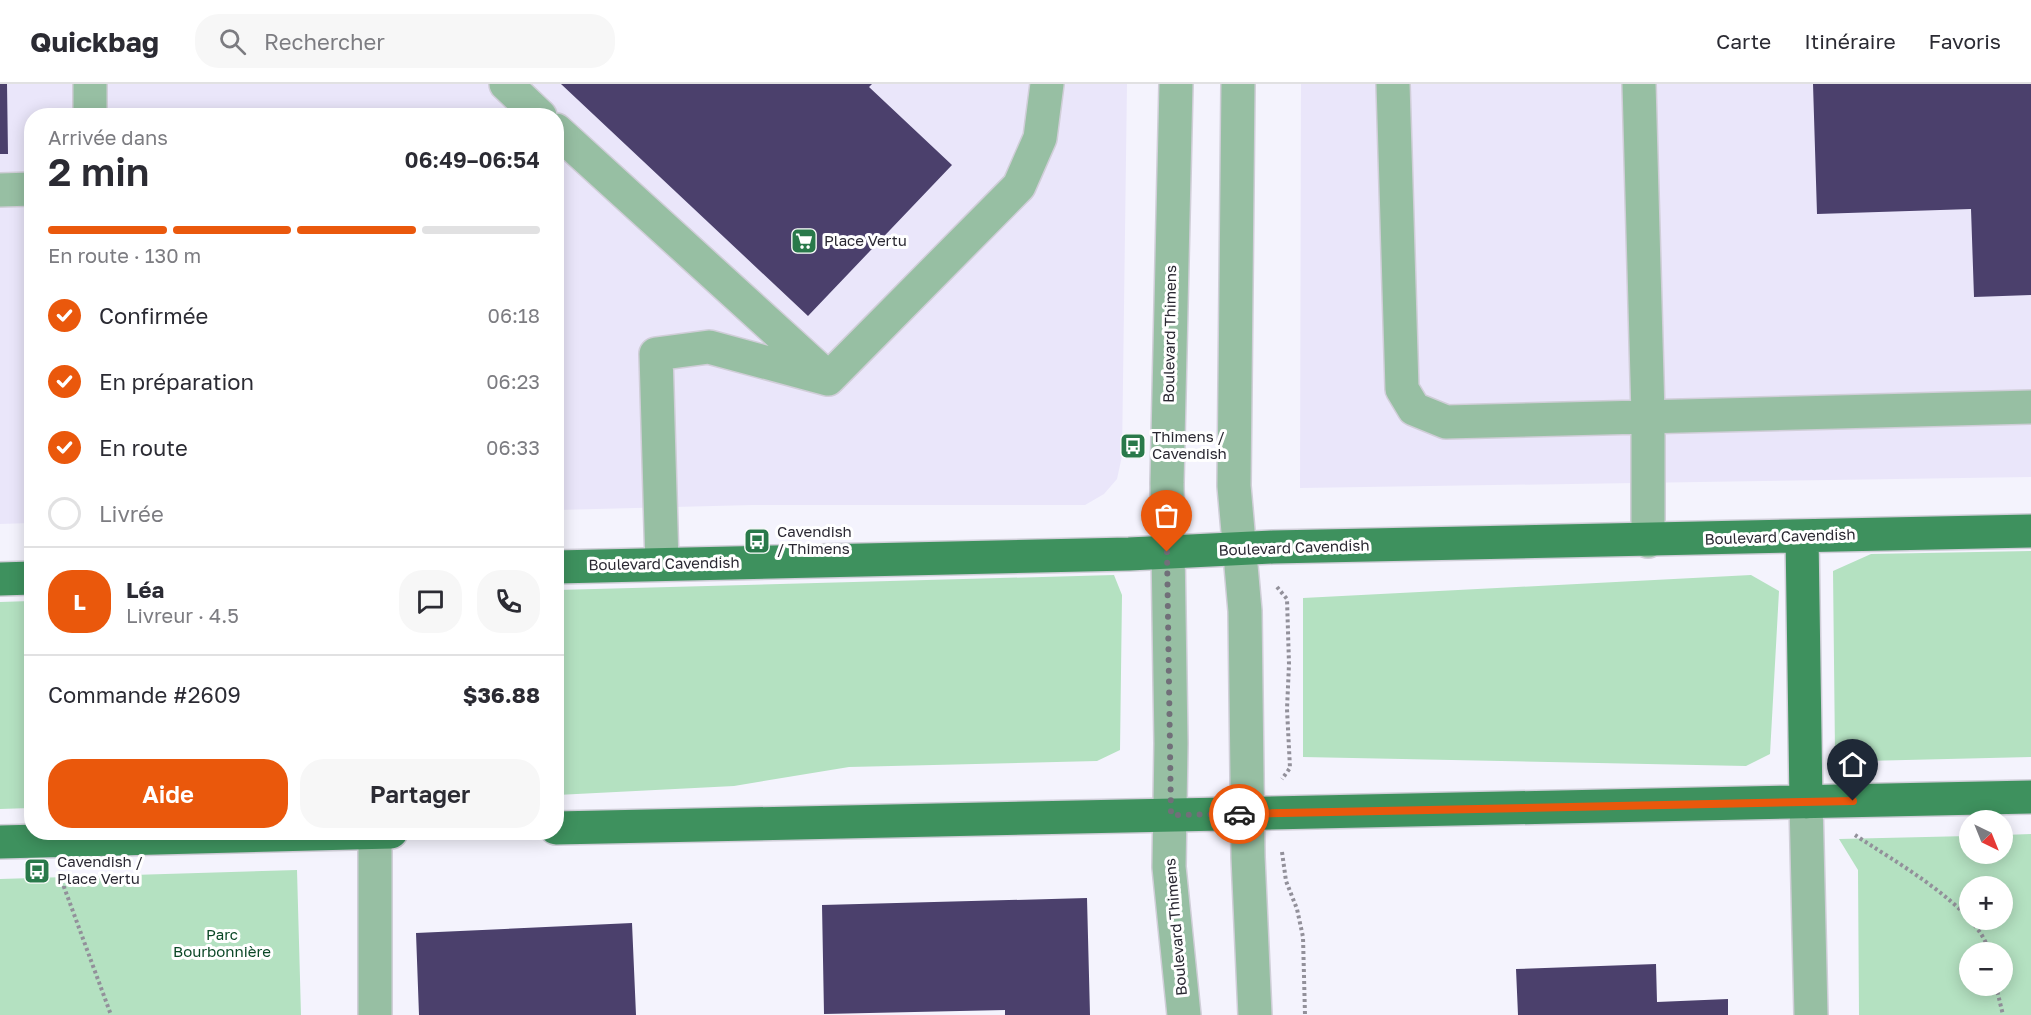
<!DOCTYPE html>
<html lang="fr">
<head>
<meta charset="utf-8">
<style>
  :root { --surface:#fff; --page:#f7f7f7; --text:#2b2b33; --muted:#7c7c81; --line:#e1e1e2; --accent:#ea580c }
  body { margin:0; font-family:"Golos Text",sans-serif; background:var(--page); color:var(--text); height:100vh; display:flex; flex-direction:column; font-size:22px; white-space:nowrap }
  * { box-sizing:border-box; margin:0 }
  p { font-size:20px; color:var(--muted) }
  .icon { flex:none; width:33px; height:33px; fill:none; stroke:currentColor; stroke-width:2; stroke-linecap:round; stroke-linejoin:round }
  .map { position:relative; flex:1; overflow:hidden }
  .side { position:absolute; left:24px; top:24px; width:540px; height:732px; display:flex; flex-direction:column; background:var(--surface); border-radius:24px; box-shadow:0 3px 15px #0003 }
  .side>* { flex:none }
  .needle { width:39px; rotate:137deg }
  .fabs { position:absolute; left:1959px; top:726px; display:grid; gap:12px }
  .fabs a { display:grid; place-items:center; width:54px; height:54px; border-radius:50%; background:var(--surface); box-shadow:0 3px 15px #0003; font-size:30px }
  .pin { position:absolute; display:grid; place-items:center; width:51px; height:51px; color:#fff; margin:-62px -26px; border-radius:50% 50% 50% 0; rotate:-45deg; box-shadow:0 0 6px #0007 }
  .pin .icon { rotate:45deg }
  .courier { position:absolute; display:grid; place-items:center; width:60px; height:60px; margin:-30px; border:4px solid #ea580c; border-radius:50%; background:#fff; color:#222; box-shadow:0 2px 8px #0007 }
  .head em { font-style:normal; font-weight:600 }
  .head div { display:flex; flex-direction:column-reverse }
  .head { display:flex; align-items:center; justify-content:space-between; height:102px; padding:0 24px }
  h1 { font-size:39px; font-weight:600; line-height:45px }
  .bar { display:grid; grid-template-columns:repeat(4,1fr); gap:9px 6px; align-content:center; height:72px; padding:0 24px }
  .bar i { height:8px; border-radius:4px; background:var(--line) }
  .bar .current { background:var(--accent) }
  .bar p { grid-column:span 4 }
  .line { display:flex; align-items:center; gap:15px; padding:0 24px; border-top:2px solid var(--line) }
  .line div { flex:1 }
  .round { display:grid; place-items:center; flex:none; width:63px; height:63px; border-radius:24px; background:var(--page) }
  ol { padding:0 24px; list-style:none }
  li { display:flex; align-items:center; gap:18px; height:66px }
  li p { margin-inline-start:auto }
  li .icon { padding:6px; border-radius:50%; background:var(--accent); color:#fff; stroke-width:4 }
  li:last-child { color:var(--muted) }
  li i { width:33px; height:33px; border:3px solid var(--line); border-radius:50% }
  .primary-button { display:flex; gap:12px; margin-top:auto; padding:12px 24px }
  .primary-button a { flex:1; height:69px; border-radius:24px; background:var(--accent); color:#fff; font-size:24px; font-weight:600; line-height:69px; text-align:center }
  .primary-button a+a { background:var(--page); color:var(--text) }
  header { display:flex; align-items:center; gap:36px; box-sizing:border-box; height:84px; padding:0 30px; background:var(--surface); border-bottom:2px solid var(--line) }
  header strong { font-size:28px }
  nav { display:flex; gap:33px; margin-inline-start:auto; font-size:21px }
  .search { width:420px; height:54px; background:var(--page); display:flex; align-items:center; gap:15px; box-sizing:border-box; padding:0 21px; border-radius:24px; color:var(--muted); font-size:22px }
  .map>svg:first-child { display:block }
  .built { fill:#eae6fa }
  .green { fill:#b4e1c1; fill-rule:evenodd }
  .building { fill:#4b406c }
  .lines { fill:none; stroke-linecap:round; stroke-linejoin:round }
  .minor-casing { stroke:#d0ced8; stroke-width:36 }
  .major-casing { stroke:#d0ced8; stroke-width:36 }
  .path { stroke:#92909a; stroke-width:4; stroke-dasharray:3 3; stroke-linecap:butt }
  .minor { stroke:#97bfa3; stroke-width:33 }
  .major { stroke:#3e915e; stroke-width:33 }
  .done { stroke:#716f79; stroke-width:6; stroke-dasharray:0 10.8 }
  .route { stroke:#ea580c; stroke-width:8 }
  .labels { text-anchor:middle; stroke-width:6; stroke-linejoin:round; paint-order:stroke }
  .poi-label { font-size:15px; fill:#2a2832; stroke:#fff; text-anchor:start }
  .street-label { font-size:15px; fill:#2a2832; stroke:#fff }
  .park-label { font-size:15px; fill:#0a4726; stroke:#fff }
</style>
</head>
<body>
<header>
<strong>Quickbag</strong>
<div class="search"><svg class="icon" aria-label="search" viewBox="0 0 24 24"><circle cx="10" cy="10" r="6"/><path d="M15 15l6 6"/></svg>Rechercher</div>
<nav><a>Carte</a><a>Itinéraire</a><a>Favoris</a></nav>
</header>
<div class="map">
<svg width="2031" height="931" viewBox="0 0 2031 931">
  <rect width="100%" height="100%" fill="#f4f3fd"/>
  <!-- built -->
  <path class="built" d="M 0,0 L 1127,0 L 1122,372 L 1117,395 L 1104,410 L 1085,421 L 752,421 L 557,426 L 556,32 L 32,32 L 31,439 L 0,440 Z
    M 1301,0 L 2031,0 L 2031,393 L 1300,404 Z"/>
  <!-- green -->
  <path class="green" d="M 2031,467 L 2031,673 L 1864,677 L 1835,668 L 1833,487 L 1871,470 Z
    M 1114,491 L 1122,511 L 1120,666 L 1097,677 L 849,683 L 734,702 L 557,711 L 557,506 Z
    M 1751,491 L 1779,507 L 1770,670 L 1746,682 L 1303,673 L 1303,514 Z
    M 31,517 L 31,724 L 0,725 L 0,518 Z
    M 2031,750 L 2031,931 L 1859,931 L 1858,786 L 1839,755 L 1969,752 L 1970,770 L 2002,770 L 2003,751 ZM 2002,802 L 2002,836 L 1970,836 L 1970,802 ZM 2002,868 L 2002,902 L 1970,902 L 1970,868 Z
    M 297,786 L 301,931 L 0,931 L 0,795 Z"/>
  <!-- building -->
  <path class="building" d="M 0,0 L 7,0 L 8,70 L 0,70 Z
    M 561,0 L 872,0 L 869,3 L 952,81 L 808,232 Z
    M 1813,0 L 2031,0 L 2031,211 L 1974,213 L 1971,125 L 1817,130 Z
    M 1087,814 L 1090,931 L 1005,931 L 1005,926 L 824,930 L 822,821 Z
    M 632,839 L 636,931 L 419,931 L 416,849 Z
    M 1656,880 L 1657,918 L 1728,915 L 1728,931 L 1518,931 L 1516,885 Z"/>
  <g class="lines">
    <!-- minor casing -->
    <g class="minor-casing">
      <path id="minor" d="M 506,0 L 540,32
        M 1176,0 L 1167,399 L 1171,659 L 1169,783 L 1184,931
        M 1238,0 L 1234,402 L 1245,527 L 1248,773 L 1255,931
        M 1393,0 L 1402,305 L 1414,325 L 1446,338 L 2031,323
        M 1639,0 L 1648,331 L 1648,457
        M 90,32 L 90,0
        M 556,46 L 825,291
        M 0,106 L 32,105
        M 662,480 L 656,270 L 709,263 L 828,295 L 1019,102 L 1040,54 L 1047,0
        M 1806,718 L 1811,931
        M 375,931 L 375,749"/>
    </g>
    <!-- major casing -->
    <g class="major-casing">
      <path id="major" d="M 1802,452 L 1806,718
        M 556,483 L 1129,470 L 1273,463 L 2031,447
        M 0,495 L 32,494
        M 556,744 L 2031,713
        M 0,758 L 391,748"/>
    </g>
    <!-- path -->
    <path class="path" d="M 1277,503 L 1287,515 L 1289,580 L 1287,625 L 1290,684 L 1282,695
      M 1855,751 C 1892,776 1979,824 1989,868
      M 1282,768 L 1286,797 L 1297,825 L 1303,853 L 1305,931
      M 65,790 L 64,803 L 111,931
      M 1996,902 L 2003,931"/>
    <!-- minor -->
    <use href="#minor" class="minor"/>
    <!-- major -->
    <use href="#major" class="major"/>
  </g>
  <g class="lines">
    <!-- done -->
    <path class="done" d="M 1167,468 L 1171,731 L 1239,730"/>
    <!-- route -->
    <path class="route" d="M 1239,730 L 1853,717"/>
  </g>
  <!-- icons -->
  <defs>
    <g id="supermarket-square" transform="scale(1.35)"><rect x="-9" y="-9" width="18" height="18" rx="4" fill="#29794a" stroke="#fff"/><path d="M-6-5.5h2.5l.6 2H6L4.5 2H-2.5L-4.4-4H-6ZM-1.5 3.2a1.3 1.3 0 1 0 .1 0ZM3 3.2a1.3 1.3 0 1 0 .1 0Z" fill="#fff"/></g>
    <g id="bus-square" transform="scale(1.35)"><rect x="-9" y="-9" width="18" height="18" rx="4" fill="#29794a" stroke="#fff"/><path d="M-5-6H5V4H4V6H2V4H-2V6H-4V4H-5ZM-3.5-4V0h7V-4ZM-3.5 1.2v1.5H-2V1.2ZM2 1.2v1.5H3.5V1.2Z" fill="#fff"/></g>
  </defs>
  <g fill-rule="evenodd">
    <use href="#supermarket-square" x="804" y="157"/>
    <use href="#bus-square" x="1133" y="362"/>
    <use href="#bus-square" x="757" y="457"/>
    <use href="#bus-square" x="37" y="787"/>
  </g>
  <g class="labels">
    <!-- poi labels -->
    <g class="poi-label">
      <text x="824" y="162">Place Vertu</text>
      <text x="1152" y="358">Thimens /<tspan x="1152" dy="17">Cavendish</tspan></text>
      <text x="777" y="453">Cavendish<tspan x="777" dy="17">/ Thimens</tspan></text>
      <text x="57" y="783">Cavendish /<tspan x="57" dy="17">Place Vertu</tspan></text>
    </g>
    <!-- street labels -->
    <g class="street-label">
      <text transform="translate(1170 250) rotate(-89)" y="5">Boulevard Thimens</text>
      <text transform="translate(1780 453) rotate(-2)" y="5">Boulevard Cavendish</text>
      <text transform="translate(1294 464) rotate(-2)" y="5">Boulevard Cavendish</text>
      <text transform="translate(664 480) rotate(-1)" y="5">Boulevard Cavendish</text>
      <text transform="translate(1176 843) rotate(-95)" y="5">Boulevard Thimens</text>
    </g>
    <!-- park labels -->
    <g class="park-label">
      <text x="222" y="856">Parc<tspan x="222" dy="17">Bourbonnière</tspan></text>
    </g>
  </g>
</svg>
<div class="fabs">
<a><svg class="needle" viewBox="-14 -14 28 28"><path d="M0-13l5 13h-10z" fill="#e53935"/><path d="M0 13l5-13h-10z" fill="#7c7c81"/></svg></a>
<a>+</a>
<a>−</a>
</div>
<div class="pin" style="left:1167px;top:468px;background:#ea580c"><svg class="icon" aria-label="bag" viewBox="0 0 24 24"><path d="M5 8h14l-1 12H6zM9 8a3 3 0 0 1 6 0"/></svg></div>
<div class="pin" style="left:1853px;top:717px;background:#1f2937"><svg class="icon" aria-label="home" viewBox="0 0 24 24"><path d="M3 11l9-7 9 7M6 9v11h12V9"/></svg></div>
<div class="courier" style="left:1239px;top:730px"><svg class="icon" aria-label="car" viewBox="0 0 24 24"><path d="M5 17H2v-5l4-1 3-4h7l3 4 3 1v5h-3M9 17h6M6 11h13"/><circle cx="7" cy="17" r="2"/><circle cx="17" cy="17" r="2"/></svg></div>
<section class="side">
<div class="head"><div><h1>2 min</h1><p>Arrivée dans</p></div><em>06:49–06:54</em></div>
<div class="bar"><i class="current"></i><i class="current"></i><i class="current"></i><i></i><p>En route · 130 m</p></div>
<ol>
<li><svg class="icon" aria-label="check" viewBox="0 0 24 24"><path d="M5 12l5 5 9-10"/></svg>Confirmée<p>06:18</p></li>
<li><svg class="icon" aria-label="check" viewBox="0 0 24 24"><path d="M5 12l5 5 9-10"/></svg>En préparation<p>06:23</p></li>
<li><svg class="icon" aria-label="check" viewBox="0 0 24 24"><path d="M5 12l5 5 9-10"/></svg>En route<p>06:33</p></li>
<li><i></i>Livrée</li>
</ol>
<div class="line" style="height:108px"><b class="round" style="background:var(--accent);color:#fff">L</b><div><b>Léa</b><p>Livreur · 4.5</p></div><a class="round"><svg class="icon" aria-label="chat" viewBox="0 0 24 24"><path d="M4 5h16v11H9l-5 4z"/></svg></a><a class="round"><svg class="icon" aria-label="phone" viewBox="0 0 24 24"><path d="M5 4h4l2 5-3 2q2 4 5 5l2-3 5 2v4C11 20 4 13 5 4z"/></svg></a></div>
<div class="line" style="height:78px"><div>Commande #2609</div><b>$36.88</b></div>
<div class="primary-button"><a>Aide</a><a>Partager</a></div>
</section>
</div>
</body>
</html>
